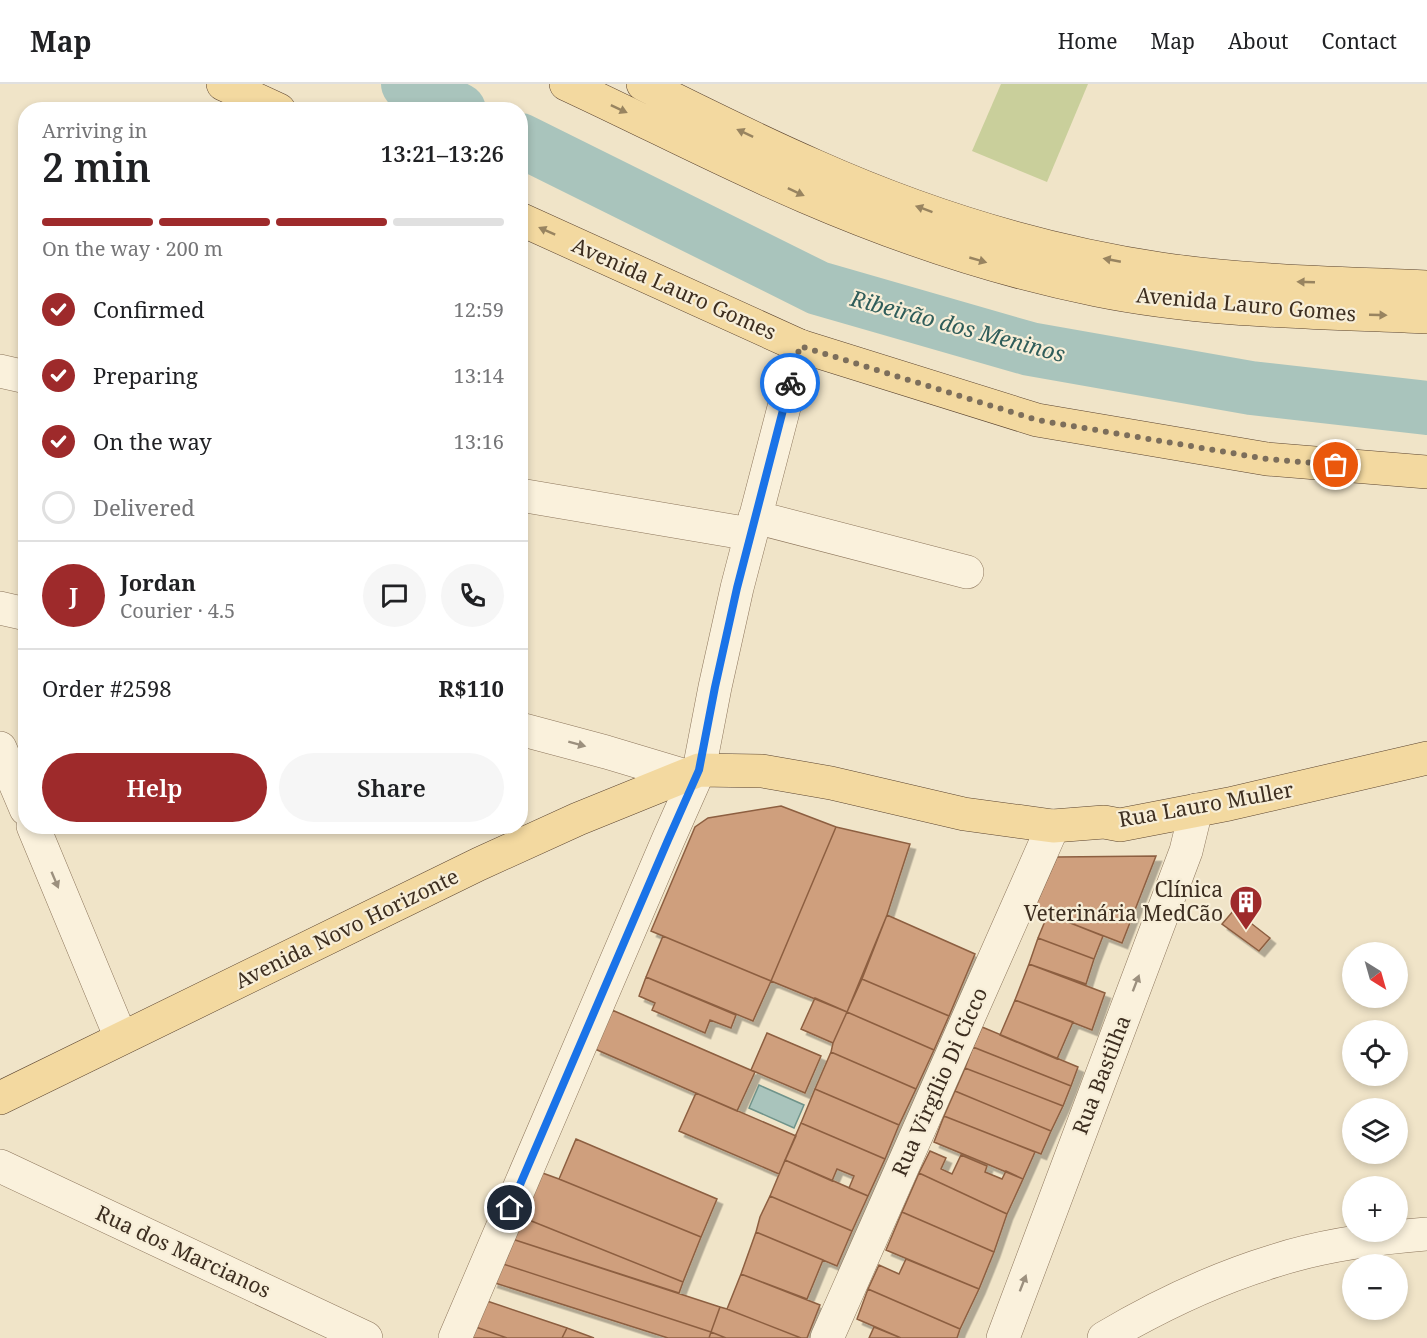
<!DOCTYPE html>
<html lang="en">
<head>
<meta charset="utf-8">
<style>
  :root { --surface:#fff; --page:#f6f6f6; --text:#202124; --muted:#757577; --line:#e0e0e0; --accent:#9e2a2b }
  body { margin:0; font-family:"Noto Serif",serif; background:var(--page); color:var(--text); height:100vh; display:flex; flex-direction:column; font-size:22px; white-space:nowrap }
  * { box-sizing:border-box; margin:0 }
  p { font-size:20px; color:var(--muted) }
  .icon { flex:none; width:33px; height:33px; fill:none; stroke:currentColor; stroke-width:2; stroke-linecap:round; stroke-linejoin:round }
  .map { position:relative; flex:1; overflow:hidden }
  .drawer { position:absolute; left:18px; top:18px; width:510px; height:732px; display:flex; flex-direction:column; background:var(--surface); border-radius:24px; box-shadow:0 3px 9px #0003 }
  .drawer>* { flex:none }
  .needle { width:39px; rotate:143deg }
  .fabs { position:absolute; left:1342px; top:858px; display:grid; gap:12px }
  .fabs a { display:grid; place-items:center; width:66px; height:66px; border-radius:50%; background:var(--surface); box-shadow:0 3px 9px #0003; font-size:30px }
  .pin { position:absolute; display:grid; place-items:center; width:51px; height:51px; color:#fff; margin:-26px; border:3px solid #fff; border-radius:50%; box-shadow:0 2px 6px #0007 }
  .courier { position:absolute; display:grid; place-items:center; width:60px; height:60px; margin:-30px; border:4px solid #1a73e8; border-radius:50%; background:#fff; color:#222; box-shadow:0 2px 8px #0007 }
  .overview em { font-style:normal; font-weight:600 }
  .overview div { display:flex; flex-direction:column-reverse }
  .overview { display:flex; align-items:center; justify-content:space-between; height:102px; padding:0 24px }
  h1 { font-size:39px; font-weight:600; line-height:45px }
  .bar { display:grid; grid-template-columns:repeat(4,1fr); gap:9px 6px; align-content:center; height:72px; padding:0 24px }
  .bar i { height:8px; border-radius:4px; background:var(--line) }
  .bar .current { background:var(--accent) }
  .bar p { grid-column:span 4 }
  .line { display:flex; align-items:center; gap:15px; padding:0 24px; border-top:2px solid var(--line) }
  .line div { flex:1 }
  .round { display:grid; place-items:center; flex:none; width:63px; height:63px; border-radius:32px; background:var(--page) }
  ol { padding:0 24px; list-style:none }
  li { display:flex; align-items:center; gap:18px; height:66px }
  li p { margin-inline-start:auto }
  li .icon { padding:6px; border-radius:50%; background:var(--accent); color:#fff; stroke-width:4 }
  li:last-child { color:var(--muted) }
  li i { width:33px; height:33px; border:3px solid var(--line); border-radius:50% }
  .primary-button { display:flex; gap:12px; margin-top:auto; padding:12px 24px }
  .primary-button a { flex:1; height:69px; border-radius:36px; background:var(--accent); color:#fff; font-size:24px; font-weight:600; line-height:69px; text-align:center }
  .primary-button a+a { background:var(--page); color:var(--text) }
  header { display:flex; align-items:center; gap:36px; box-sizing:border-box; height:84px; padding:0 30px; background:var(--surface); border-bottom:2px solid var(--line) }
  header strong { font-size:28px }
  nav { display:flex; gap:33px; margin-inline-start:auto; font-size:21px }
  .map>svg:first-child { display:block }
  .green { fill:#c9cf9b }
  .water { fill:#a9c4bc; stroke:#6f938a; stroke-width:1.5 }
  .lines { fill:none; stroke-linecap:round; stroke-linejoin:round }
  .river { stroke:#a9c4bc; stroke-width:54 }
  .building { fill:#cf9f7d; stroke:#8d5f41; stroke-width:1.5; filter:url(#shadow) }
  .minor-casing { stroke:#8d765c; stroke-width:34 }
  .tertiary-casing { stroke:#8d765c; stroke-width:34 }
  .primary-casing { stroke:#5b4430; stroke-width:34 }
  .minor { stroke:#faf1dc; stroke-width:33 }
  .tertiary { stroke:#faf1dc; stroke-width:33 }
  .primary { stroke:#f3d9a0; stroke-width:33 }
  .oneway { fill:#988460 }
  .oneway2 { fill:#9c907e }
  .done { stroke:#7c6e5b; stroke-width:6; stroke-dasharray:0 10.8 }
  .route { stroke:#1a73e8; stroke-width:8 }
  .labels { text-anchor:middle; stroke-width:4.5; stroke-linejoin:round; paint-order:stroke }
  .street-label { font-size:21px; fill:#3d2e20; stroke:#f7eed8 }
  .poi-label { font-size:21px; fill:#3d2e20; stroke:#f7eed8; text-anchor:end }
  .water-label { font-size:22px; font-style:italic; fill:#2f5d5a; stroke:#f7eed8 }
</style>
</head>
<body>
<header>
<strong>Map</strong>
<nav><a>Home</a><a>Map</a><a>About</a><a>Contact</a></nav>
</header>
<div class="map">
<svg width="1427" height="1254" viewBox="0 0 1427 1254">
  <defs>
    <filter id="shadow"><feDropShadow dx="5.5" dy="5.5" stdDeviation="0" flood-color="#0004"/></filter>
  </defs>
  <rect width="100%" height="100%" fill="#f0e4c8"/>
  <!-- green -->
  <path class="green" d="M 1001,0 L 1088,0 L 1047,98 L 972,67 Z"/>
  <!-- water -->
  <path class="water" d="M 759,1001 L 804,1021 L 794,1044 L 749,1024 Z"/>
  <g class="lines">
    <!-- river -->
    <path class="river" d="M 408,0 L 459,26
      M 520,56 L 818,204 L 1030,265 L 1251,304 L 1427,324"/>
  </g>
  <!-- building -->
  <path class="building" d="M 781,722 L 836,743 L 771,897 L 651,847 L 695,743 L 708,734 Z
    M 836,743 L 910,760 L 887,831 L 847,928 L 771,897 Z
    M 1156,772 L 1122,859 L 1034,825 L 1057,773 Z
    M 1234,826 L 1270,854 L 1259,867 L 1222,840 Z
    M 1048,830 L 1103,852 L 1094,875 L 1038,854 Z
    M 887,831 L 975,870 L 949,932 L 862,895 Z
    M 663,852 L 771,897 L 753,937 L 646,893 Z
    M 1038,854 L 1094,875 L 1086,900 L 1029,880 Z
    M 1029,880 L 1105,909 L 1092,946 L 1015,916 Z
    M 646,893 L 736,931 L 731,944 L 710,936 L 705,949 L 652,926 L 655,919 L 639,912 Z
    M 862,895 L 949,932 L 934,966 L 847,928 Z
    M 815,914 L 847,928 L 833,959 L 801,945 Z
    M 1015,916 L 1073,938 L 1057,975 L 1000,951 Z
    M 612,926 L 755,988 L 737,1027 L 595,965 Z
    M 847,928 L 934,966 L 916,1005 L 831,968 L 833,959 Z
    M 982,943 L 1078,983 L 1071,1002 L 973,963 Z
    M 767,949 L 821,972 L 805,1009 L 751,986 Z
    M 973,963 L 1071,1002 L 1063,1022 L 965,984 Z
    M 831,968 L 916,1005 L 899,1041 L 815,1005 Z
    M 965,984 L 1063,1022 L 1051,1047 L 955,1007 Z
    M 815,1005 L 899,1041 L 885,1075 L 801,1039 Z
    M 955,1007 L 1051,1047 L 1041,1070 L 944,1032 Z
    M 696,1009 L 796,1052 L 779,1090 L 679,1047 Z
    M 944,1032 L 1035,1068 L 1023,1095 L 934,1058 Z
    M 801,1039 L 885,1075 L 868,1112 L 849,1104 L 854,1092 L 837,1085 L 832,1097 L 785,1076 Z
    M 576,1055 L 717,1115 L 701,1153 L 559,1095 Z
    M 930,1067 L 946,1074 L 941,1085 L 952,1090 L 961,1071 L 987,1082 L 985,1088 L 1002,1095 L 1006,1087 L 1023,1095 L 1007,1130 L 919,1089 Z
    M 785,1076 L 868,1112 L 852,1147 L 770,1112 Z
    M 537,1087 L 559,1095 L 701,1153 L 683,1198 L 519,1132 Z
    M 919,1089 L 1007,1130 L 994,1168 L 902,1128 Z
    M 770,1112 L 852,1147 L 837,1182 L 756,1148 L 760,1133 Z
    M 902,1128 L 994,1168 L 979,1205 L 886,1166 Z
    M 519,1132 L 683,1198 L 679,1209 L 509,1154 Z
    M 756,1148 L 823,1176 L 807,1215 L 741,1190 Z
    M 509,1154 L 720,1223 L 711,1248 L 500,1179 Z
    M 906,1175 L 979,1205 L 960,1245 L 868,1205 L 879,1181 L 899,1190 Z
    M 500,1179 L 711,1248 L 709,1254 L 668,1254 L 492,1198 Z
    M 741,1190 L 820,1221 L 807,1254 L 801,1254 L 727,1225 Z
    M 868,1205 L 960,1245 L 957,1254 L 901,1254 L 857,1235 Z
    M 484,1216 L 567,1244 L 562,1254 L 507,1254 L 473,1242 Z
    M 720,1223 L 727,1225 L 801,1254 L 726,1254 L 711,1248 Z
    M 473,1242 L 507,1254 L 467,1254 Z
    M 874,1243 L 901,1254 L 869,1254 Z
    M 567,1244 L 594,1254 L 562,1254 Z
    M 711,1248 L 726,1254 L 709,1254 Z"/>
  <g class="lines">
    <!-- minor casing -->
    <g class="minor-casing">
      <path id="minor" d="M 0,287 L 26,293
        M 520,411 L 750,450
        M 755,433 L 967,488
        M 0,664 L 26,725
        M 33,742 L 121,954
        M 0,1082 L 366,1254
        M 455,1254 L 668,756 L 699,686 L 715,603 L 737,504 L 800,262
        M 827,1254 L 1053,742
        M 1003,1254 L 1186,767 L 1196,726"/>
    </g>
    <!-- tertiary casing -->
    <g class="tertiary-casing">
      <path id="tertiary" d="M 0,524 L 26,530
        M 520,645 L 606,668 L 686,692
        M 1104,1254 C 1158,1222 1215,1195 1274,1177 C 1323,1161 1376,1154 1427,1150"/>
    </g>
    <!-- primary casing -->
    <g class="primary-casing">
      <path id="primary" d="M 223,0 L 279,26
        M 566,0 C 646,37 724,78 804,112 C 899,153 996,186 1097,206 C 1206,228 1317,228 1427,233
        M 643,0 C 700,28 757,57 815,82 C 925,131 1041,167 1161,185 C 1249,198 1338,199 1427,203
        M 520,135 L 800,262 L 1037,336 L 1267,375 L 1427,388
        M 0,1014 L 479,780 L 578,735 L 699,686 L 762,687 L 831,699 L 964,730 L 1053,742 L 1104,738 L 1120,741 L 1229,720 L 1427,674"/>
    </g>
    <!-- minor -->
    <use href="#minor" class="minor"/>
    <!-- tertiary -->
    <use href="#tertiary" class="tertiary"/>
    <!-- primary -->
    <use href="#primary" class="primary"/>
  </g>
  <!-- one-way arrows -->
  <defs><path id="oneway-solid" d="M-6-.8H1V-3.2L6.5 0L1 3.2V.8H-6Z" transform="scale(1.5)"/></defs>
  <g class="oneway">
    <use href="#oneway-solid" transform="translate(619 25) rotate(25)"/>
    <use href="#oneway-solid" transform="translate(745 49) rotate(-155)"/>
    <use href="#oneway-solid" transform="translate(796 108) rotate(25)"/>
    <use href="#oneway-solid" transform="translate(924 125) rotate(-160)"/>
    <use href="#oneway-solid" transform="translate(547 147) rotate(-156)"/>
    <use href="#oneway-solid" transform="translate(978 176) rotate(16)"/>
    <use href="#oneway-solid" transform="translate(1112 176) rotate(-169)"/>
    <use href="#oneway-solid" transform="translate(1306 198) rotate(-178)"/>
    <use href="#oneway-solid" transform="translate(1378 231) rotate(2)"/>
  </g>
  <g class="oneway2">
    <use href="#oneway-solid" transform="translate(577 660) rotate(15)"/>
    <use href="#oneway-solid" transform="translate(55 796) rotate(67)"/>
    <use href="#oneway-solid" transform="translate(1136 899) rotate(-69)"/>
    <use href="#oneway-solid" transform="translate(1023 1199) rotate(-69)"/>
  </g>
  <g class="lines">
    <!-- done -->
    <path class="done" d="M 790,299 L 800,262 L 1037,336 L 1267,375 L 1336,381"/>
    <!-- route -->
    <path class="route" d="M 510,1124 L 668,756 L 699,686 L 715,603 L 737,504 L 790,299"/>
  </g>
  <!-- icons -->
  <defs>
    <g id="building-pin" transform="scale(1.725)"><path d="M0 17L-7.5 6A9.5 9.5 0 1 1 7.5 6Z" fill="#9e2a2b" stroke="#f7eed8"/><path d="M-4-6H4V6H1V3H-1V6H-4ZM-2.5-4.3h1.7v1.8h-1.7ZM.8-4.3h1.7v1.8H.8ZM-2.5-1h1.7V.8h-1.7ZM.8-1h1.7V.8H.8Z" fill="#fff"/></g>
  </defs>
  <g fill-rule="evenodd">
    <use href="#building-pin" x="1246" y="818"/>
  </g>
  <g class="labels">
    <!-- street labels -->
    <g class="street-label">
      <text transform="translate(674 205) rotate(24)" y="7">Avenida Lauro Gomes</text>
      <text transform="translate(1246 221) rotate(5)" y="7">Avenida Lauro Gomes</text>
      <text transform="translate(1206 721) rotate(-10)" y="7">Rua Lauro Muller</text>
      <text transform="translate(347 845) rotate(-26)" y="7">Avenida Novo Horizonte</text>
      <text transform="translate(1102 991) rotate(-69)" y="7">Rua Bastilha</text>
      <text transform="translate(940 998) rotate(-66)" y="7">Rua Virgílio Di Cicco</text>
      <text transform="translate(183 1168) rotate(25)" y="7">Rua dos Marcianos</text>
    </g>
    <!-- poi labels -->
    <g class="poi-label">
      <text x="1223" y="813">Clínica<tspan x="1223" dy="24">Veterinária MedCão</tspan></text>
    </g>
    <!-- water labels -->
    <g class="water-label">
      <text transform="translate(958 242) rotate(15)" y="8">Ribeirão dos Meninos</text>
    </g>
  </g>
</svg>
<div class="fabs">
<a><svg class="needle" viewBox="-14 -14 28 28"><path d="M0-13l5 13h-10z" fill="#e53935"/><path d="M0 13l5-13h-10z" fill="#757577"/></svg></a>
<a><svg class="icon" aria-label="locate" viewBox="0 0 24 24"><circle cx="12" cy="12" r="6"/><path d="M12 2v4M12 18v4M2 12h4M18 12h4"/></svg></a>
<a><svg class="icon" aria-label="layers" viewBox="0 0 24 24"><path d="M12 4l9 5-9 5-9-5zM3 14l9 5 9-5"/></svg></a>
<a>+</a>
<a>−</a>
</div>
<div class="pin" style="left:1336px;top:381px;background:#ea580c"><svg class="icon" aria-label="bag" viewBox="0 0 24 24"><path d="M5 8h14l-1 12H6zM9 8a3 3 0 0 1 6 0"/></svg></div>
<div class="pin" style="left:510px;top:1124px;background:#1f2937"><svg class="icon" aria-label="home" viewBox="0 0 24 24"><path d="M3 11l9-7 9 7M6 9v11h12V9"/></svg></div>
<div class="courier" style="left:790px;top:299px"><svg class="icon" aria-label="bike" viewBox="0 0 24 24"><circle cx="6" cy="16" r="4"/><circle cx="18" cy="16" r="4"/><path d="M6 16l4-8h5l3 8M10 8l3 8H6M13 5h3"/></svg></div>
<section class="drawer">
<div class="overview"><div><h1>2 min</h1><p>Arriving in</p></div><em>13:21–13:26</em></div>
<div class="bar"><i class="current"></i><i class="current"></i><i class="current"></i><i></i><p>On the way · 200 m</p></div>
<ol>
<li><svg class="icon" aria-label="check" viewBox="0 0 24 24"><path d="M5 12l5 5 9-10"/></svg>Confirmed<p>12:59</p></li>
<li><svg class="icon" aria-label="check" viewBox="0 0 24 24"><path d="M5 12l5 5 9-10"/></svg>Preparing<p>13:14</p></li>
<li><svg class="icon" aria-label="check" viewBox="0 0 24 24"><path d="M5 12l5 5 9-10"/></svg>On the way<p>13:16</p></li>
<li><i></i>Delivered</li>
</ol>
<div class="line" style="height:108px"><b class="round" style="background:var(--accent);color:#fff">J</b><div><b>Jordan</b><p>Courier · 4.5</p></div><a class="round"><svg class="icon" aria-label="chat" viewBox="0 0 24 24"><path d="M4 5h16v11H9l-5 4z"/></svg></a><a class="round"><svg class="icon" aria-label="phone" viewBox="0 0 24 24"><path d="M5 4h4l2 5-3 2q2 4 5 5l2-3 5 2v4C11 20 4 13 5 4z"/></svg></a></div>
<div class="line" style="height:78px"><div>Order #2598</div><b>R$110</b></div>
<div class="primary-button"><a>Help</a><a>Share</a></div>
</section>
</div>
</body>
</html>
